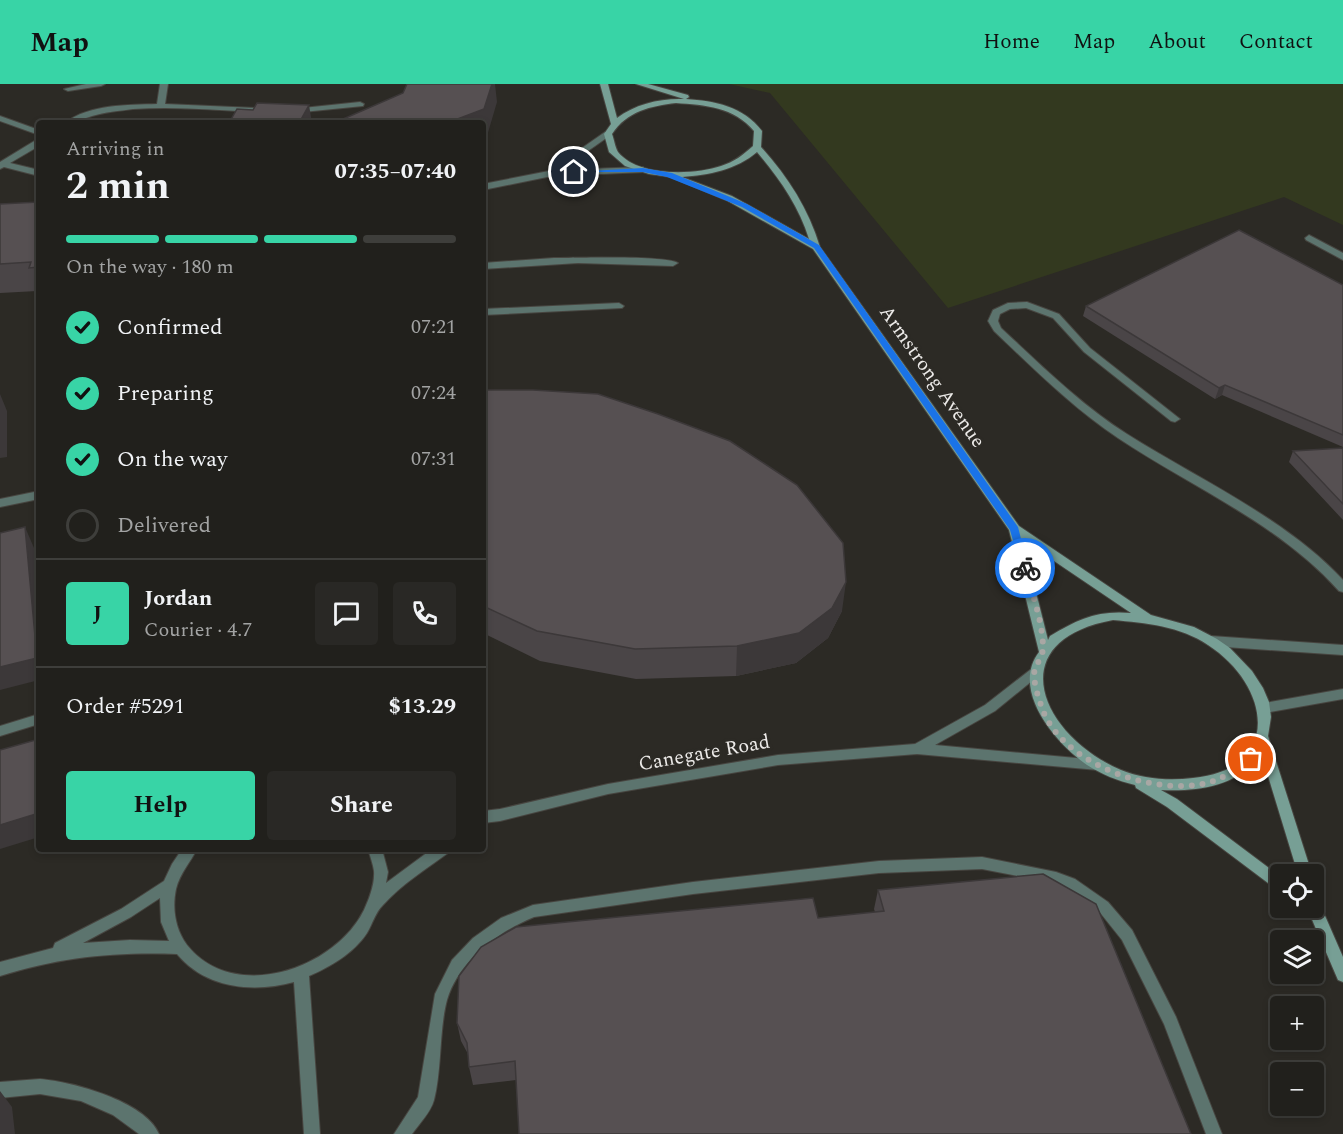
<!DOCTYPE html>
<html lang="en">
<head>
<meta charset="utf-8">
<style>
  :root { --surface:#21201c; --page:#292825; --text:#f1f3f6; --muted:#a2a3a3; --line:#3e3e3b; --accent:#38d4a6 }
  body { margin:0; font-family:Spectral,serif; background:var(--page); color:var(--text); height:100vh; display:flex; flex-direction:column; font-size:22px; white-space:nowrap }
  * { box-sizing:border-box; margin:0 }
  p { font-size:20px; color:var(--muted) }
  .icon { flex:none; width:33px; height:33px; fill:none; stroke:currentColor; stroke-width:2; stroke-linecap:round; stroke-linejoin:round }
  .map { position:relative; flex:1; overflow:hidden }
  .drawer { position:absolute; left:36px; top:36px; width:450px; height:732px; display:flex; flex-direction:column; background:var(--surface); border-radius:6px; box-shadow:0 3px 9px #0003,0 0 0 2px var(--line) }
  .drawer>* { flex:none }
  .controls { position:absolute; left:1270px; top:780px; display:grid; gap:12px }
  .controls a { display:grid; place-items:center; width:54px; height:54px; border-radius:6px; background:var(--surface); box-shadow:0 3px 9px #0003,0 0 0 2px var(--line); font-size:30px }
  .pin { position:absolute; display:grid; place-items:center; width:51px; height:51px; color:#fff; margin:-26px; border:3px solid #fff; border-radius:50%; box-shadow:0 2px 6px #0007 }
  .courier { position:absolute; display:grid; place-items:center; width:60px; height:60px; margin:-30px; border:4px solid #1a73e8; border-radius:50%; background:#fff; color:#222; box-shadow:0 2px 8px #0007 }
  .head em { font-style:normal; font-weight:700 }
  .head div { display:flex; flex-direction:column-reverse }
  .head { display:flex; align-items:center; justify-content:space-between; height:102px; padding:0 30px }
  h1 { font-size:39px; font-weight:700; line-height:45px }
  .bar { display:grid; grid-template-columns:repeat(4,1fr); gap:9px 6px; align-content:center; height:72px; padding:0 30px }
  .bar i { height:8px; border-radius:4px; background:var(--line) }
  .bar .active { background:var(--accent) }
  .bar p { grid-column:span 4 }
  .line { display:flex; align-items:center; gap:15px; padding:0 30px; border-top:2px solid var(--line) }
  .line div { flex:1 }
  .round { display:grid; place-items:center; flex:none; width:63px; height:63px; border-radius:6px; background:var(--page) }
  ol { padding:0 30px; list-style:none }
  li { display:flex; align-items:center; gap:18px; height:66px }
  li p { margin-inline-start:auto }
  li .icon { padding:6px; border-radius:50%; background:var(--accent); color:#111; stroke-width:4 }
  li:last-child { color:var(--muted) }
  li i { width:33px; height:33px; border:3px solid var(--line); border-radius:50% }
  .button { display:flex; gap:12px; margin-top:auto; padding:12px 30px }
  .button a { flex:1; height:69px; border-radius:6px; background:var(--accent); color:#111; font-size:24px; font-weight:700; line-height:69px; text-align:center }
  .button a+a { background:var(--page); color:var(--text) }
  header { display:flex; align-items:center; gap:36px; box-sizing:border-box; height:84px; padding:0 30px; background:var(--accent); color:#111 }
  header strong { font-size:28px }
  nav { display:flex; gap:33px; margin-inline-start:auto; font-size:21px }
  .map>svg:first-child { display:block }
  .green { fill:#33391f }
  .lines { fill:none; stroke-linecap:round; stroke-linejoin:round }
  .lane-casing { stroke:#474540; stroke-width:2 }
  .street-casing { stroke:#474540; stroke-width:2 }
  .secondary-casing { stroke:#474540; stroke-width:2 }
  .lane { fill:#5c746e; fill-rule:evenodd }
  .street { fill:#5c746e; fill-rule:evenodd }
  .secondary { fill:#779f95; fill-rule:evenodd }
  .wall { fill:#4a4547 }
  .shaded-wall { fill:#3c3839 }
  .building { fill:#565052; stroke:#3c3839; stroke-width:1.5 }
  .route { fill:#1a73e8 }
  .done { stroke:#a9a7a4; stroke-width:6; stroke-dasharray:0 10.8 }
  .labels { text-anchor:middle; stroke-width:6; stroke-linejoin:round; paint-order:stroke }
  .street-label { font-size:20px; fill:#eceae8; stroke:#2c2a25 }
</style>
</head>
<body>
<header>
<strong>Map</strong>
<nav><a>Home</a><a>Map</a><a>About</a><a>Contact</a></nav>
</header>
<div class="map">
<svg width="1343" height="1050" viewBox="0 0 1343 1050">
  <rect width="100%" height="100%" fill="#2c2a25"/>
  <!-- green -->
  <path class="green" d="M 729,0 L 1343,0 L 1343,141 L 1284,113 L 948,224 L 770,9 Z"/>
  <g class="lines">
    <!-- lane casing -->
    <g class="lane-casing">
      <path id="lane" d="M 86,0 L 105,0 L 101,2 L 68,7 L 64,5 Z
        M 160,0 L 168,0 L 165,20 L 258,24 L 262,26 L 258,28 C 216,26 174,22 133,25 C 119,27 105,28 92,32 C 82,35 76,39 65,39 C 89,20 128,21 157,20 Z
        M 360,18 L 364,20 L 363,22 L 293,29 L 289,27 L 293,25 Z
        M 0,32 L 39,46 L 39,51 L 0,37 Z
        M 36,56 L 39,56 L 39,62 L 10,79 L 39,86 L 39,92 L 4,83 L 0,85 L 0,78 Z
        M 1309,151 L 1343,169 L 1343,176 L 1306,156 L 1305,154 Z
        M 554,174 C 574,174 666,171 678,179 L 673,182 L 578,179 L 483,185 L 483,179 Z
        M 1027,218 L 1059,230 L 1090,264 L 1180,335 L 1175,338 L 1171,337 L 1084,268 L 1053,234 L 1026,224 L 1010,225 L 1000,230 L 998,237 L 1001,244 C 1041,281 1081,321 1127,350 C 1198,395 1287,435 1343,496 L 1343,508 L 1339,507 C 1278,439 1193,404 1118,354 C 1073,324 1033,284 994,247 L 988,237 L 993,226 L 1008,219 Z
        M 619,219 L 624,222 L 622,224 L 483,231 L 483,225 Z
        M 39,407 L 39,415 L 0,423 L 0,415 Z
        M 1211,552 L 1343,561 L 1343,571 L 1211,562 L 1207,560 L 1205,557 L 1207,554 Z
        M 1034,584 L 1038,586 L 1040,589 L 1038,592 L 995,627 L 935,661 L 1098,676 L 1103,677 L 1105,681 L 1103,685 L 1098,686 L 917,670 L 778,681 L 608,710 L 500,737 L 483,739 L 483,727 L 500,725 L 608,700 L 778,671 L 915,660 L 985,621 L 1030,586 Z
        M 1343,605 L 1343,615 L 1265,629 L 1260,627 L 1259,624 L 1260,621 L 1265,619 Z
        M 39,630 L 39,640 L 0,652 L 0,642 Z
        M 182,765 L 197,765 C 190,779 180,789 176,805 C 172,824 175,845 187,861 C 234,920 335,885 364,826 C 369,815 375,800 374,787 C 373,780 370,772 368,765 L 382,765 L 388,788 L 386,799 L 432,765 L 450,765 L 448,769 C 426,785 402,800 383,821 C 375,829 373,839 367,849 C 354,869 330,883 309,892 L 320,1050 L 304,1050 L 294,898 C 254,909 206,905 177,870 C 112,868 62,873 0,892 L 0,878 L 53,864 L 55,859 L 121,825 L 164,797 L 172,780 ZM 160,814 L 161,838 L 169,857 L 130,856 L 83,859 L 131,833 Z
        M 982,773 L 1056,788 L 1075,795 L 1108,818 L 1132,846 L 1176,933 L 1222,1050 L 1206,1050 L 1164,940 L 1122,856 L 1098,826 L 1065,803 L 1050,798 L 982,785 L 879,789 L 693,810 L 534,833 C 498,848 459,876 447,916 C 439,945 442,985 434,1016 C 431,1028 419,1040 412,1050 L 394,1050 L 418,1013 L 435,910 L 452,876 L 473,854 L 501,834 L 533,821 L 693,798 L 879,777 Z
        M 40,995 C 73,998 145,1017 159,1050 L 139,1050 L 113,1031 L 81,1017 L 40,1010 L 0,1014 L 0,998 Z"/>
    </g>
    <!-- street casing -->
    <g class="street-casing">
      <path id="street" d="M 605,48 L 612,50 L 561,86 L 643,83 L 647,86 L 646,88 L 552,92 L 483,106 L 483,100 L 549,87 Z"/>
    </g>
    <!-- secondary casing -->
    <g class="secondary-casing">
      <path id="secondary" d="M 600,0 L 608,0 L 617,34 C 635,20 661,14 684,15 L 636,0 L 648,0 L 688,11 L 689,13 L 686,15 C 715,17 743,22 762,47 L 761,63 C 788,93 808,124 820,163 L 1019,442 L 1151,531 L 1194,543 L 1217,555 L 1230,564 L 1252,587 L 1263,604 L 1269,618 L 1271,633 L 1268,652 L 1312,790 L 1298,790 L 1261,669 C 1241,702 1197,708 1161,706 L 1177,715 L 1281,793 L 1281,807 L 1276,805 L 1167,723 L 1136,704 L 1135,701 C 1118,697 1101,690 1087,681 C 1056,660 1010,606 1039,568 L 1009,446 L 813,165 L 726,116 L 671,93 L 649,90 L 625,82 L 609,68 L 604,50 L 611,40 ZM 676,19 C 705,21 734,23 754,47 L 753,62 C 743,71 734,78 721,82 C 694,91 638,93 618,68 C 615,63 614,55 612,50 C 627,27 651,22 676,19 ZM 757,68 C 779,94 799,122 809,155 L 732,112 L 682,93 C 709,91 736,86 757,68 ZM 1023,456 L 1131,529 C 1098,526 1078,535 1050,552 L 1048,556 ZM 1113,536 C 1146,539 1180,542 1208,561 C 1271,602 1283,685 1193,694 C 1169,697 1143,695 1121,686 C 1041,652 999,557 1113,536 Z
        M 1314,816 L 1319,818 L 1343,873 L 1343,898 L 1338,896 L 1307,824 L 1314,824 Z"/>
    </g>
    <!-- lane -->
    <use href="#lane" class="lane"/>
    <!-- street -->
    <use href="#street" class="street"/>
    <!-- secondary -->
    <use href="#secondary" class="secondary"/>
  </g>
  <!-- wall -->
  <path class="wall" d="M 39,118 L 39,211 L 37,207 L 0,209 L 0,120 Z
    M 1343,201 L 1343,363 L 1222,311 L 1215,315 L 1083,232 L 1086,222 Z
    M 483,306 L 842,527 L 828,554 L 796,579 L 736,592 L 636,595 L 540,577 L 483,549 Z
    M 1343,364 L 1343,436 L 1289,378 L 1293,367 Z
    M 1043,790 L 516,996 L 473,1001 L 469,983 L 468,970 L 461,957 L 457,939 L 818,834 L 875,828 L 874,825 L 878,806 Z"/>
  <!-- shaded-wall -->
  <path class="shaded-wall" d="M 485,0 L 495,0 L 497,18 L 487,52 L 483,53 L 483,39 L 447,39 Z
    M 309,21 L 312,39 L 299,39 Z
    M 1225,301 L 1222,311 L 1215,315 L 1219,304 Z
    M 0,310 L 7,327 L 7,373 L 0,374 Z
    M 25,443 L 34,464 L 39,515 L 39,596 L 0,606 L 0,583 Z
    M 846,498 L 842,527 L 828,554 L 796,579 L 736,592 L 737,562 Z
    M 39,729 L 39,753 L 0,765 L 0,741 Z
    M 0,1007 L 12,1023 L 15,1050 L 0,1050 Z"/>
  <!-- building -->
  <path class="building" d="M 407,0 L 492,0 L 484,25 L 447,39 L 334,39 L 403,9 Z
    M 257,19 L 309,21 L 299,39 L 229,39 L 237,25 L 253,26 Z
    M 39,118 L 39,183 L 29,184 L 31,178 L 0,180 L 0,120 Z
    M 1239,146 L 1343,201 L 1343,351 L 1225,301 L 1219,304 L 1086,222 Z
    M 483,306 L 533,306 L 598,310 L 658,330 L 730,357 L 797,401 L 843,459 L 846,498 L 832,524 L 799,549 L 737,562 L 635,565 L 537,547 L 483,522 Z
    M 1343,364 L 1343,420 L 1293,367 Z
    M 25,443 L 37,574 L 0,583 L 0,449 Z
    M 39,655 L 39,729 L 0,741 L 0,666 Z
    M 1043,790 L 1096,820 L 1191,1050 L 519,1050 L 515,977 L 469,983 L 467,959 L 457,939 L 459,892 L 481,863 L 516,843 L 813,814 L 818,834 L 884,827 L 878,806 Z"/>
  <!-- route -->
  <path class="route" d="M 643,84 L 672,89 L 747,120 L 819,161 L 1018,443 L 1029,486 L 1021,484 L 1010,446 L 814,164 L 742,123 L 667,93 L 643,88 L 571,88 Z"/>
  <g class="lines">
    <!-- done -->
    <path class="done" d="M 1025,484 C 1032,509 1043,539 1043,564 C 1043,573 1035,581 1034,590 C 1034,599 1038,613 1041,621 C 1058,678 1149,711 1203,700 C 1221,696 1236,686 1251,675"/>
  </g>
  <g class="labels">
    <!-- street labels -->
    <g class="street-label">
      <text transform="translate(933 292) rotate(55)" y="7">Armstrong Avenue</text>
      <text transform="translate(704 668) rotate(-10)" y="7">Canegate Road</text>
    </g>
  </g>
</svg>
<div class="controls">
<a><svg class="icon" aria-label="locate" viewBox="0 0 24 24"><circle cx="12" cy="12" r="6"/><path d="M12 2v4M12 18v4M2 12h4M18 12h4"/></svg></a>
<a><svg class="icon" aria-label="layers" viewBox="0 0 24 24"><path d="M12 4l9 5-9 5-9-5zM3 14l9 5 9-5"/></svg></a>
<a>+</a>
<a>−</a>
</div>
<div class="pin" style="left:1251px;top:675px;background:#ea580c"><svg class="icon" aria-label="bag" viewBox="0 0 24 24"><path d="M5 8h14l-1 12H6zM9 8a3 3 0 0 1 6 0"/></svg></div>
<div class="pin" style="left:574px;top:88px;background:#1f2937"><svg class="icon" aria-label="home" viewBox="0 0 24 24"><path d="M3 11l9-7 9 7M6 9v11h12V9"/></svg></div>
<div class="courier" style="left:1025px;top:484px"><svg class="icon" aria-label="bike" viewBox="0 0 24 24"><circle cx="6" cy="16" r="4"/><circle cx="18" cy="16" r="4"/><path d="M6 16l4-8h5l3 8M10 8l3 8H6M13 5h3"/></svg></div>
<section class="drawer">
<div class="head"><div><h1>2 min</h1><p>Arriving in</p></div><em>07:35–07:40</em></div>
<div class="bar"><i class="active"></i><i class="active"></i><i class="active"></i><i></i><p>On the way · 180 m</p></div>
<ol>
<li><svg class="icon" aria-label="check" viewBox="0 0 24 24"><path d="M5 12l5 5 9-10"/></svg>Confirmed<p>07:21</p></li>
<li><svg class="icon" aria-label="check" viewBox="0 0 24 24"><path d="M5 12l5 5 9-10"/></svg>Preparing<p>07:24</p></li>
<li><svg class="icon" aria-label="check" viewBox="0 0 24 24"><path d="M5 12l5 5 9-10"/></svg>On the way<p>07:31</p></li>
<li><i></i>Delivered</li>
</ol>
<div class="line" style="height:108px"><b class="round" style="background:var(--accent);color:#111">J</b><div><b>Jordan</b><p>Courier · 4.7</p></div><a class="round"><svg class="icon" aria-label="chat" viewBox="0 0 24 24"><path d="M4 5h16v11H9l-5 4z"/></svg></a><a class="round"><svg class="icon" aria-label="phone" viewBox="0 0 24 24"><path d="M5 4h4l2 5-3 2q2 4 5 5l2-3 5 2v4C11 20 4 13 5 4z"/></svg></a></div>
<div class="line" style="height:78px"><div>Order #5291</div><b>$13.29</b></div>
<div class="button"><a>Help</a><a>Share</a></div>
</section>
</div>
</body>
</html>
